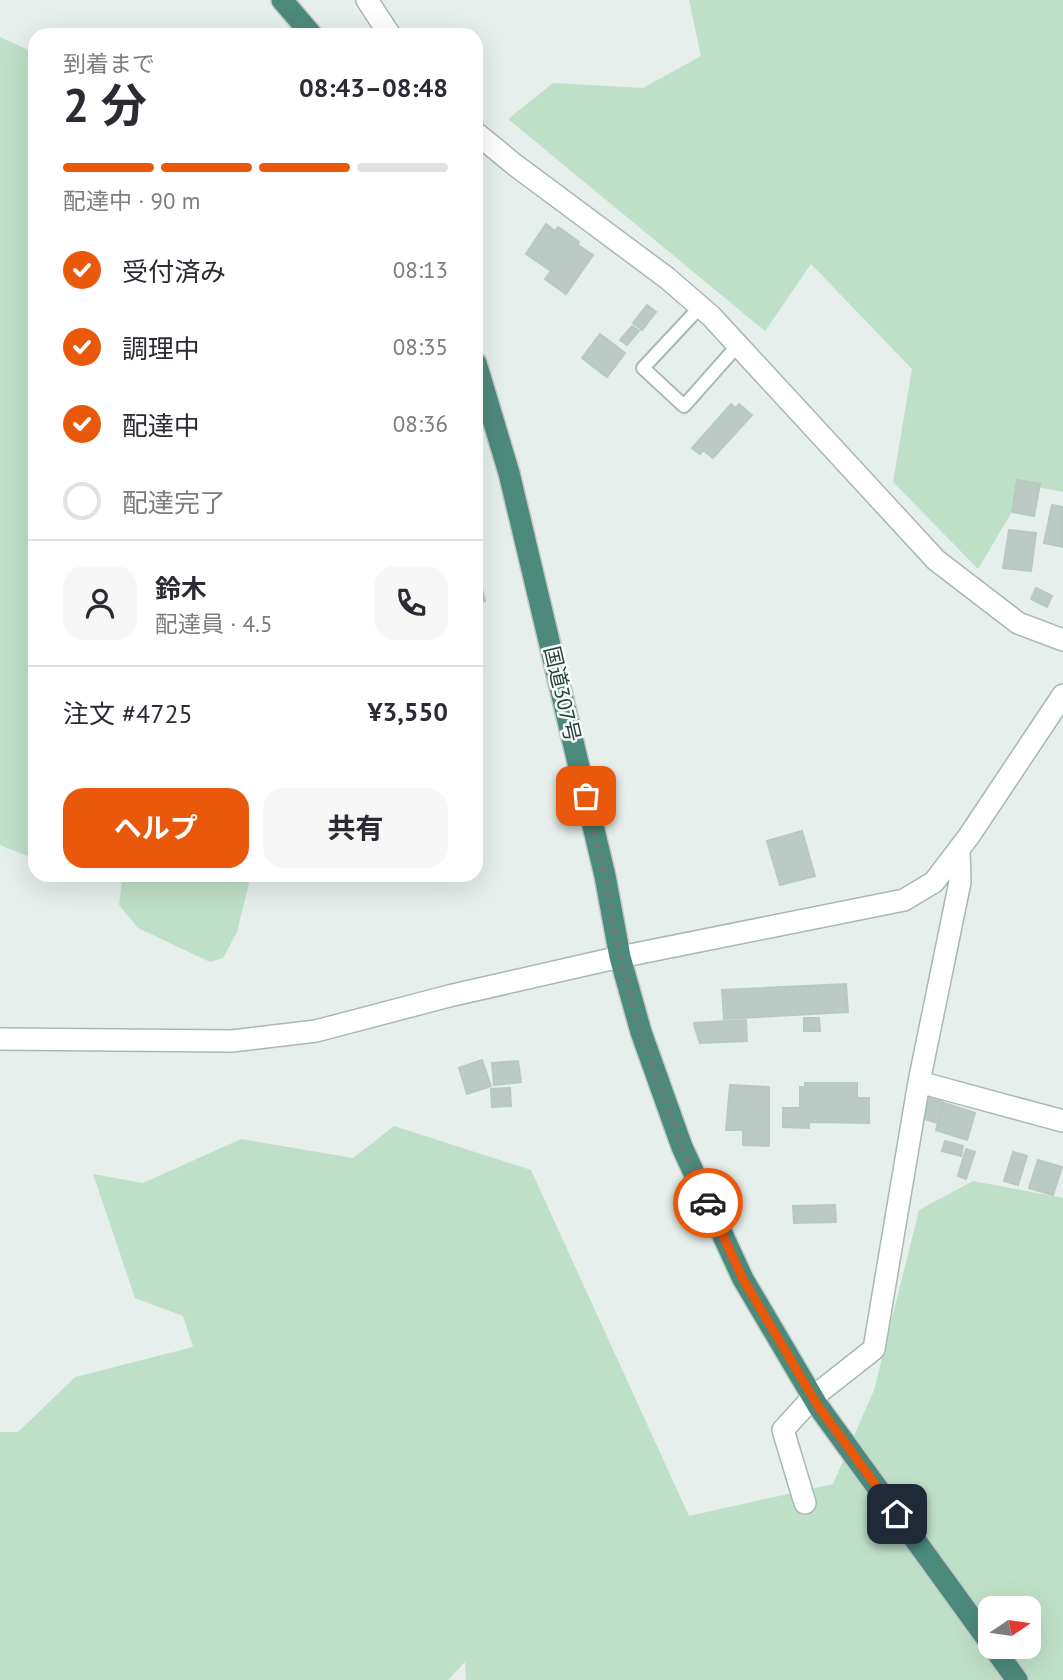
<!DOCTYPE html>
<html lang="ja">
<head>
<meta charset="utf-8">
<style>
  :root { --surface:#fff; --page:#f7f7f7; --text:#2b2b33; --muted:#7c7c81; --line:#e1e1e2; --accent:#ea580c }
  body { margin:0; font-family:"PT Sans","Noto Sans JP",sans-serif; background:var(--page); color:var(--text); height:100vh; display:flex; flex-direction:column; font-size:26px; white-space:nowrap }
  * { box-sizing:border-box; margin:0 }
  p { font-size:23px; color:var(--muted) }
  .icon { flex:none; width:38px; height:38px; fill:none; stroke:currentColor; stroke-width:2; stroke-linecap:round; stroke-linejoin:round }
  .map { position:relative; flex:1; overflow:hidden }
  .side { position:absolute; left:28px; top:28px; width:455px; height:854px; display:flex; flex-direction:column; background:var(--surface); border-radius:21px; box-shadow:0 7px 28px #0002 }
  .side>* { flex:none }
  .needle { width:46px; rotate:77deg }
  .fabs { position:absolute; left:978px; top:1596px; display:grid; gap:14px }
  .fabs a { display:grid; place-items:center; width:63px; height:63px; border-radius:14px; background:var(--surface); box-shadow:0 7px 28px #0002; font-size:35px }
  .pin { position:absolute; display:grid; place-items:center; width:60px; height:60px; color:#fff; margin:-30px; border-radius:14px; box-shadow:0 4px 10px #0006 }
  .courier { position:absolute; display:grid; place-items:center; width:70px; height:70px; margin:-35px; border:5px solid #ea580c; border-radius:50%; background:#fff; color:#222; box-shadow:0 2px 9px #0007 }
  .summary em { font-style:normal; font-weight:700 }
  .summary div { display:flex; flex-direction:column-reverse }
  .summary { display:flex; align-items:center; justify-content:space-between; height:119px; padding:0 35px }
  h1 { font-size:46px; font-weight:700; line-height:52px }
  .bar { display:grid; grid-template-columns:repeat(4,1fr); gap:10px 7px; align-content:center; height:84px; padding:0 35px }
  .bar i { height:9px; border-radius:5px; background:var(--line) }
  .bar .on { background:var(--accent) }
  .bar p { grid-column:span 4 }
  .line { display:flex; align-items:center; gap:18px; padding:0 35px; border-top:2px solid var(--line) }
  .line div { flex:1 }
  .round { display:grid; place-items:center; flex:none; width:74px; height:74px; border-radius:21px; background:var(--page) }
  ol { padding:0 35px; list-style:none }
  li { display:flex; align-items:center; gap:21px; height:77px }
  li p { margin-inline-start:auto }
  li .icon { padding:7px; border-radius:50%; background:var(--accent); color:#fff; stroke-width:4 }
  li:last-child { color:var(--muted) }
  li i { width:38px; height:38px; border:4px solid var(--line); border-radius:50% }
  .primary-button { display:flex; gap:14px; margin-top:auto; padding:14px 35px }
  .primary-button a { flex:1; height:80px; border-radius:21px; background:var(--accent); color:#fff; font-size:28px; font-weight:700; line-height:80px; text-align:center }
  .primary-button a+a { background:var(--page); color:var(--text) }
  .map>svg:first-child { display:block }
  .green { fill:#bfe0c8; fill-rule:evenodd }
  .building { fill:#bbcac4; stroke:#b8c9c2; stroke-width:2 }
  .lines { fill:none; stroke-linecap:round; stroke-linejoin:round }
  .service-casing { stroke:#a8b8b2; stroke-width:16 }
  .minor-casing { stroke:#a8b8b2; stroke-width:24 }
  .tertiary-casing { stroke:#a8b8b2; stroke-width:24 }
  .trunk-casing { stroke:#c2cac8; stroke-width:24 }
  .service { stroke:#fff; stroke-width:12 }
  .minor { stroke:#fff; stroke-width:21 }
  .tertiary { stroke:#fff; stroke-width:21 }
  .trunk { stroke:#4c8a7c; stroke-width:21 }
  .done { stroke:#687f78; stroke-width:7; stroke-dasharray:0 12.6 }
  .route { stroke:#ea580c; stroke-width:9 }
  .labels { text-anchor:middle; stroke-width:5; stroke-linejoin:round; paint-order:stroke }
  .street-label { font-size:21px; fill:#24423a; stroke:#f7fbf9 }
</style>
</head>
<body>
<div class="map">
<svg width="1063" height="1680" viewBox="0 0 1063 1680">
  <rect width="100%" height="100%" fill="#e6efeb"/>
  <!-- green -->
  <path class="green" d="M 689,0 L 1063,0 L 1063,492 L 1028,485 L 978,569 L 893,482 L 912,369 L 811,264 L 765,331 L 508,119 L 553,83 L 643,88 L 701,56 Z
    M 0,37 L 35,53 L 35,859 L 0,845 Z
    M 120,875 L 251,875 L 237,932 L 223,958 L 210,962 L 138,928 L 119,905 L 122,880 Z
    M 394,1126 L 531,1170 L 689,1516 L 833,1484 L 874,1390 L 919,1210 L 973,1181 L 1063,1198 L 1063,1680 L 466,1680 L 465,1662 L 448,1680 L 0,1680 L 0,1432 L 18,1432 L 75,1377 L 193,1347 L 183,1316 L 135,1298 L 93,1174 L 143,1183 L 241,1139 L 353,1158 ZM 990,1608 L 1029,1608 L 1029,1647 L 990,1647 Z"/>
  <!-- building -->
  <path class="building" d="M 546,224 L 555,231 L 558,227 L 579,242 L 578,245 L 593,255 L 566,294 L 545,279 L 551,271 L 526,254 Z
    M 647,305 L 656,312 L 642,330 L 633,323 Z
    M 632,326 L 639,331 L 627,345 L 620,340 Z
    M 600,334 L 625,353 L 607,377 L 582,358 Z
    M 731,404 L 736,408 L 739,404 L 752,415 L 713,458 L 703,450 L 700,454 L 692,448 Z
    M 1017,480 L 1040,484 L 1034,516 L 1012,512 Z
    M 1052,505 L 1063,507 L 1063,547 L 1044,543 Z
    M 1009,530 L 1036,533 L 1031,571 L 1003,568 Z
    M 476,567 L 485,601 L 476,603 Z
    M 1036,588 L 1052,596 L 1047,607 L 1031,599 Z
    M 802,831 L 815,876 L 780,885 L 767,841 Z
    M 846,984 L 848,1012 L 724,1019 L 722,990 Z
    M 804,1018 L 819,1018 L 820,1031 L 804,1031 Z
    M 746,1020 L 747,1041 L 700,1043 L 695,1028 L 694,1023 Z
    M 482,1060 L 491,1086 L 467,1094 L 459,1068 Z
    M 518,1061 L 521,1082 L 494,1085 L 492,1063 Z
    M 805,1083 L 857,1083 L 857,1098 L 869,1098 L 869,1123 L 809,1122 L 809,1128 L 783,1127 L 783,1108 L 800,1108 L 800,1087 L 805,1087 Z
    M 730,1085 L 769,1087 L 769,1146 L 743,1145 L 743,1130 L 726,1130 Z
    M 510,1088 L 511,1106 L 492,1107 L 491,1089 Z
    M 928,1098 L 943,1102 L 937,1123 L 922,1118 Z
    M 944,1103 L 975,1113 L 967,1140 L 936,1130 Z
    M 945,1141 L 963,1146 L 961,1156 L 942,1151 Z
    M 966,1149 L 975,1152 L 966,1179 L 958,1176 Z
    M 1013,1152 L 1027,1156 L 1018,1185 L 1004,1181 Z
    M 1038,1160 L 1062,1167 L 1053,1195 L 1029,1188 Z
    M 835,1205 L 836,1222 L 794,1223 L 793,1206 Z"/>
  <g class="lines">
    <!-- service casing -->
    <g class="service-casing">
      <path id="service" d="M 700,307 L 643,368 L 684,406 L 738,345"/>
    </g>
    <!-- minor casing -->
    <g class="minor-casing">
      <path id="minor" d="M 0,1039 L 232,1041 L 316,1031 L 449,996 L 620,957 L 904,900 L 934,882 L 969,836 L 1063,695
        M 919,1082 L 1063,1121
        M 805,1503 L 783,1430 L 813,1397 L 874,1349 L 919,1082 L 960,882 L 959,849"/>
    </g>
    <!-- tertiary casing -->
    <g class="tertiary-casing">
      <path id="tertiary" d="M 367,0 L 390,35
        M 476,133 L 515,165 L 667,278 L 711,316 L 936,560 L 1018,623 L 1063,640"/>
    </g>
    <!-- trunk casing -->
    <g class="trunk-casing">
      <path id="trunk" d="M 282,0 L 312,35
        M 476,363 L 509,473 L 605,876 L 620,957 L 641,1032 L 682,1147 L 743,1279 L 818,1406 L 990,1643
        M 993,1647 L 1017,1680"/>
    </g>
    <!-- service -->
    <use href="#service" class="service"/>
    <!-- minor -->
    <use href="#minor" class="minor"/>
    <!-- tertiary -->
    <use href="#tertiary" class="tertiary"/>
    <!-- trunk -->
    <use href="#trunk" class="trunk"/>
  </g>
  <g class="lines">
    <!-- done -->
    <path class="done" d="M 586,796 L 605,877 L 620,957 L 641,1032 L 682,1147 L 708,1203"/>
    <!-- route -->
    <path class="route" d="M 708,1203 L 743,1279 L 818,1406 L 897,1514"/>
  </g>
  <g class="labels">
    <!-- street labels -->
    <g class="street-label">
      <text transform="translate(562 694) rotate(77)" y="7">国道307号</text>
    </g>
  </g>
</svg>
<div class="fabs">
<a><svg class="needle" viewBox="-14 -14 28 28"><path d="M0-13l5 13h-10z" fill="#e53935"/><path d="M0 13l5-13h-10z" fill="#7c7c81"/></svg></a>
</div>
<div class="pin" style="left:586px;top:796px;background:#ea580c"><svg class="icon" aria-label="bag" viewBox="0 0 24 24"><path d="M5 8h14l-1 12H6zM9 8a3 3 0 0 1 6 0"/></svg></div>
<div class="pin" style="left:897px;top:1514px;background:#1f2937"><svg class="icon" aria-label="home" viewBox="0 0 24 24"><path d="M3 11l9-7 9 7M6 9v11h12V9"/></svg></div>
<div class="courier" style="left:708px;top:1203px"><svg class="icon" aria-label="car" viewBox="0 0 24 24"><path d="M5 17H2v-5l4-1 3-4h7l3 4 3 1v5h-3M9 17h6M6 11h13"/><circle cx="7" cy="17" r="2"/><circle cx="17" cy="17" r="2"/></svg></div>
<section class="side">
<div class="summary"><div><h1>2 分</h1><p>到着まで</p></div><em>08:43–08:48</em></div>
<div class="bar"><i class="on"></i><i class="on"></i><i class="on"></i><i></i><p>配達中 · 90 m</p></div>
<ol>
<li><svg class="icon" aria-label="check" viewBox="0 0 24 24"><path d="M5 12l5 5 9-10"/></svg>受付済み<p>08:13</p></li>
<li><svg class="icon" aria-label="check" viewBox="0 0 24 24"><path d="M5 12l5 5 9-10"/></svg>調理中<p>08:35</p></li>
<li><svg class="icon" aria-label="check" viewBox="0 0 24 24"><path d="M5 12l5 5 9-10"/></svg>配達中<p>08:36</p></li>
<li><i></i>配達完了</li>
</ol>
<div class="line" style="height:126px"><a class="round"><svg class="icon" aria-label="person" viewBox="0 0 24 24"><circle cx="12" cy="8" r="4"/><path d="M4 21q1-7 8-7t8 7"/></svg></a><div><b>鈴木</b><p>配達員 · 4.5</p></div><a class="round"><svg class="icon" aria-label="phone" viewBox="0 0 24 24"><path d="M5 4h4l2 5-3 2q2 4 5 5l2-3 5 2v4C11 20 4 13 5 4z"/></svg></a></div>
<div class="line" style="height:91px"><div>注文 #4725</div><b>¥3,550</b></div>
<div class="primary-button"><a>ヘルプ</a><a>共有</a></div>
</section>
</div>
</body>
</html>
